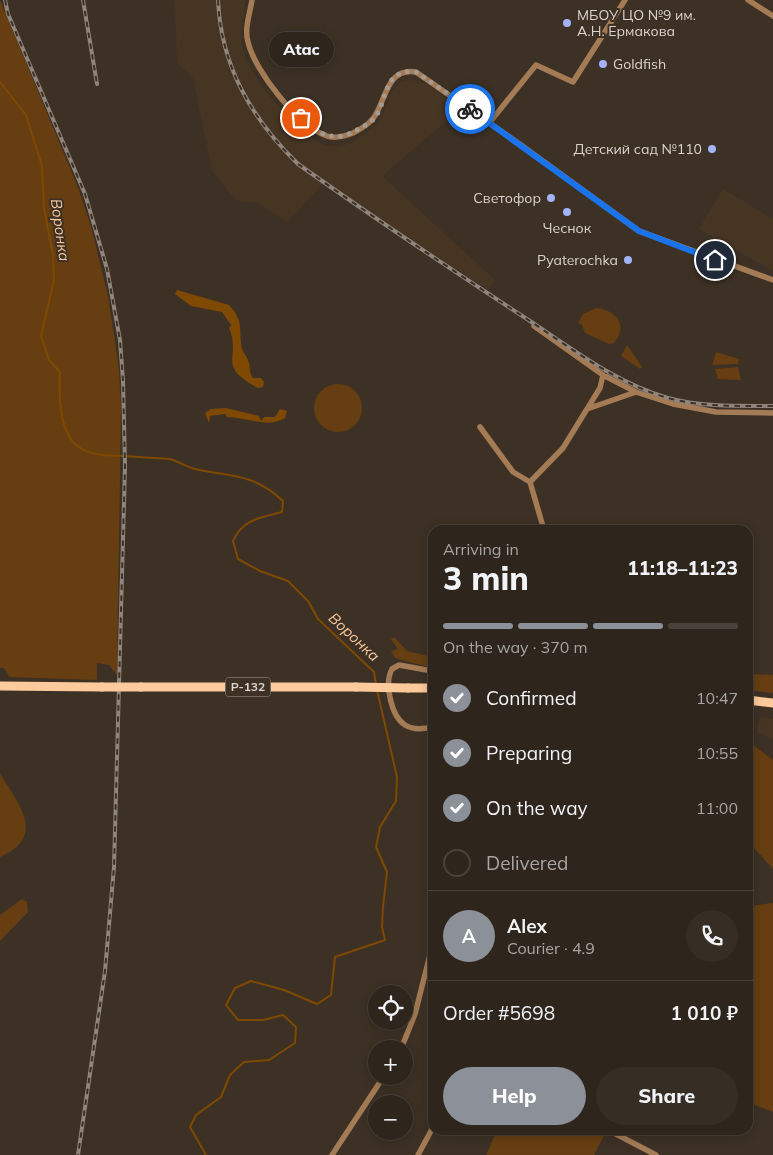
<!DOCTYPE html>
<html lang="en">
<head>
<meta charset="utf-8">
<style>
  :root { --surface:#2e251c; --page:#362d25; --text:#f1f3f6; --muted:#a7a5a3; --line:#49423b; --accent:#8c9099 }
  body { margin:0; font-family:Mulish,sans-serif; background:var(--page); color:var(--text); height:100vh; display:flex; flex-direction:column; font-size:19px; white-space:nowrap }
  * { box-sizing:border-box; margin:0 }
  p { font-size:16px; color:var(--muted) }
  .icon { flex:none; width:28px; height:28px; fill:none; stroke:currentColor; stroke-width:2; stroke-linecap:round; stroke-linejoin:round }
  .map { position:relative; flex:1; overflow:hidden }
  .details { position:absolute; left:428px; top:525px; width:325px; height:610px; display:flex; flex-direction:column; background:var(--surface); border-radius:15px; box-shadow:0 2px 12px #0003,0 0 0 1px var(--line) }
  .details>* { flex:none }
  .tools { position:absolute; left:368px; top:985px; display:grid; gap:10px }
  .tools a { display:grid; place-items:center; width:45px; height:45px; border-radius:50%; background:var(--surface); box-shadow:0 2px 12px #0003,0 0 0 1px var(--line); font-size:25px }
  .pin { position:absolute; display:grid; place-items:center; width:42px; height:42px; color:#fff; margin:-21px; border:2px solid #fff; border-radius:50%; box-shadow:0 1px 5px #0007 }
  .courier { position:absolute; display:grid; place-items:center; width:50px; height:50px; margin:-25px; border:4px solid #1a73e8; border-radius:50%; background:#fff; color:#222; box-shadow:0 1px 6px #0007 }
  .bubble { position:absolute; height:35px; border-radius:18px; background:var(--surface); box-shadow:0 2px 12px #0003,0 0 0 1px var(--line); font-size:16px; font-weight:800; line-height:35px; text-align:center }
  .head em { font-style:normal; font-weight:800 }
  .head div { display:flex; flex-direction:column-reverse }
  .head { display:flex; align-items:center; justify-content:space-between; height:85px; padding:0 15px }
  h1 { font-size:32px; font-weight:800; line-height:38px }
  .bar { display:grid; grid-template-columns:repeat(4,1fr); gap:8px 5px; align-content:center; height:60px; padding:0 15px }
  .bar i { height:6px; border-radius:4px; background:var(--line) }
  .bar .active { background:var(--accent) }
  .bar p { grid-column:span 4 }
  .line { display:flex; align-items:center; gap:12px; padding:0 15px; border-top:1px solid var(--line) }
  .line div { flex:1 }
  .round { display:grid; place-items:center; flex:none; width:52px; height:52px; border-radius:26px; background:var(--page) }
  ol { padding:0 15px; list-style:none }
  li { display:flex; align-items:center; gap:15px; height:55px }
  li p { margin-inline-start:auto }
  li .icon { padding:5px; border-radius:50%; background:var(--accent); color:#fff; stroke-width:4 }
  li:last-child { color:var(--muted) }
  li i { width:28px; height:28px; border:2px solid var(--line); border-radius:50% }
  .cta { display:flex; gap:10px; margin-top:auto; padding:10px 15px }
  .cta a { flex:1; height:58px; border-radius:30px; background:var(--accent); color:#fff; font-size:20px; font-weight:800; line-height:58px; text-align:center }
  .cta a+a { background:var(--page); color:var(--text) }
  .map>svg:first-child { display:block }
  .built { fill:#473524 }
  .green { fill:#663e12 }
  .water { fill:#7f4900 }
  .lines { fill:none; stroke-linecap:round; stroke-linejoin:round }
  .stream { stroke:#7f4900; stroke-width:2 }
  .minor { stroke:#a47b55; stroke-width:5.5 }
  .primary { stroke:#fdca9c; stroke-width:9 }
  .rail-casing { stroke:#90857c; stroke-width:4 }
  .rail { stroke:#3d3125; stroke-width:2; stroke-dasharray:5.5; stroke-linecap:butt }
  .primary-bridge { stroke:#fdca9c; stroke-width:9 }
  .done { stroke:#a49a92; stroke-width:5; stroke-dasharray:0 9 }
  .route { stroke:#1a73e8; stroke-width:6 }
  .poi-dot { fill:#a4b2fc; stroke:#3d3125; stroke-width:2 }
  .labels { text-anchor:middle; stroke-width:4; stroke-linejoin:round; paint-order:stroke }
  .shield { fill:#3d3125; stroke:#aca29a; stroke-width:1 }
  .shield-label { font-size:12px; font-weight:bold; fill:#dcd3cc }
  .poi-label { font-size:14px; fill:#dcd3cc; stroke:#3d3125; text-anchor:end }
  .water-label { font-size:15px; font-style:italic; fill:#f6c699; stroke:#3d3125 }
</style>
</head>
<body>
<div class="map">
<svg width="773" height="1155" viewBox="0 0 773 1155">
  <rect width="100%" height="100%" fill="#3d3125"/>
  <!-- built -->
  <path class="built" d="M 174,0 L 245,0 L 241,43 L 247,62 L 263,88 L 289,119 L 312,139 L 325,145 L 339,147 L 353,142 L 375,126 L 381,119 L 392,91 L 402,81 L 416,80 L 429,85 L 459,110 L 382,176 L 495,280 L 488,290 L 325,182 L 287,222 L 258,203 L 236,200 L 212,171 L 193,78 L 178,64 Z
    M 723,189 L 773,219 L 773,271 L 699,229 Z
    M 760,717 L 773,719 L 773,740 L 757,732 Z"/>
  <!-- green -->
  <path class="green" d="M 0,0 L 79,190 L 92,230 L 108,296 L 119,369 L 121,408 L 117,675 L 109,665 L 97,663 L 97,680 L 9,677 L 4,668 L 0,668 Z
    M 596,308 C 616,310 629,325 614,343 L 609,344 L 585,333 L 582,325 L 578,323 L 583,314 Z
    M 627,345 L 642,367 L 640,369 L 621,356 Z
    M 716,352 L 739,359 L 738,364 L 712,365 Z
    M 738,367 L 741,380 L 718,379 L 715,369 Z
    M314 408a24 24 0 1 1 48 0a24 24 0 1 1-48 0Z
    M 394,637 L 407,651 L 432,657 L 432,668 L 395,658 L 391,651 L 398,649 L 391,639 Z
    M 748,674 L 773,675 L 773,693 L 748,690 Z
    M 748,741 L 773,760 L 773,869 L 748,841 Z
    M 0,773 C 18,805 48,835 0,857 Z
    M 22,899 L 27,902 L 28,912 L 0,941 L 0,915 Z
    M 773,903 L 773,1112 L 748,1102 L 748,910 L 756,905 Z
    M 497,1130 L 607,1130 L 594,1155 L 486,1155 Z"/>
  <!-- water -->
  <path class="water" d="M 177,290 L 229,305 C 245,322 238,329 242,349 C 243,353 247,356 248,360 C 251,367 248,371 253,378 L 261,378 L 264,382 L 263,387 L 258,388 C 215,365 242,358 229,328 L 231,325 L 222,312 L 191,306 L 175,294 Z
    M 226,408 L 259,416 L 261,421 L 264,417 L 275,417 L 280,409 L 287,411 L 285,418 C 266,429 248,417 227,417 L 225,414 L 210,416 L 209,423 L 205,413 L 211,409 Z"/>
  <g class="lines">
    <!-- stream -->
    <path class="stream" d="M 0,82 L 26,115 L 42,166 L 44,208 L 53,255 L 54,280 L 41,336 L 49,360 L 60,372 C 59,395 58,436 82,449 C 97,458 122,455 139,457 C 149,458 160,458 170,459 C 178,461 186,467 195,469 C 231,477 253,473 283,501 L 282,512 C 260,518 243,519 233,541 L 238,559 L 260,571 L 288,581 L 308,601 L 318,619 L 374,672 L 376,685
      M 206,1155 L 190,1127 L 196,1115 L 221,1097 L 230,1075 L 244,1062 L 269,1060 L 295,1043 L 296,1027 L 283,1015 L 263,1020 L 238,1020 L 226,1005 L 235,988 L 251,981 L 284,990 L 317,1004 L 331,995 L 335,957 L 385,940 L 382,927 L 383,907 L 387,872 L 376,847 L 380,827 L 396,801 L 397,777 L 377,690"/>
    <!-- minor -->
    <path class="minor" d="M 252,0 C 250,13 244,29 248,42 C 254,70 298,126 327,136 C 335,139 345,136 353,133 C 361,129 372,123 376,114 C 387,95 388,68 416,72 L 521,145 L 639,231 L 773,280
      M 748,0 L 773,16
      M 490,122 L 536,65 L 573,82 L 625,0
      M 534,326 L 603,375 L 636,392 L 673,404 L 716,412 L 773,413
      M 587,409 L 636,392
      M 480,427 L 513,472 L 530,482
      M 530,482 L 563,448 L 600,388 L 603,375
      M 530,482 L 544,530
      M 432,671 L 399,665 L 392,669 C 384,683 391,716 405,725 C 413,730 424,729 432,727
      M 401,1049 L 415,1014 L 432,947
      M 614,1133 L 656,1155
      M 332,1155 L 384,1076
      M 418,1155 L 432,1129"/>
    <!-- primary -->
    <path class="primary" d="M 0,686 L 102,687
      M 141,687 L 356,687
      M 408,688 L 432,688
      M 748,700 L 773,703"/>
    <!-- rail casing -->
    <g class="rail-casing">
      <path id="rail" d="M 5,0 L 8,14 L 85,194 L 107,269 L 120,340 L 123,381 L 125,466 L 114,867 L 105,971 L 78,1155
        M 83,0 L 97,84
        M 218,0 C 221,66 251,118 298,164 C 374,218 452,270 530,321 C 572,349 618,384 668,398 C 700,407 739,406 773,406"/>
    </g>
    <!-- rail -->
    <use href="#rail" class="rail"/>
    <!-- primary-bridge -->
    <path class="primary-bridge" d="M 102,687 L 141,687
      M 356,687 L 408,688"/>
  </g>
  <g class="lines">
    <!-- done -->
    <path class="done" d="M 301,118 C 319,135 335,143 357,130 C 364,126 371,123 376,116 C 388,97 384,68 416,72 L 470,109"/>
    <!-- route -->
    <path class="route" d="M 470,109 L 639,231 L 715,260"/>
  </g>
  <!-- markers -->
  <g class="poi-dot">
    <circle cx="567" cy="23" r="5"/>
    <circle cx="603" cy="64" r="5"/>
    <circle cx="712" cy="149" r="5"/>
    <circle cx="551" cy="198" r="5"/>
    <circle cx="567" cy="212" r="5"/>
    <circle cx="628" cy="260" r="5"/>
  </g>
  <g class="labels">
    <!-- shield labels -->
    <rect class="shield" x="225.5" y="677.5" width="45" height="19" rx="4"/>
    <g class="shield-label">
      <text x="248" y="691">Р-132</text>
    </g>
    <!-- poi labels -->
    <g class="poi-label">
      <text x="577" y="20" text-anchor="start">МБОУ ЦО №9 им.<tspan x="577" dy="16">А.Н. Ермакова</tspan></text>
      <text x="613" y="69" text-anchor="start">Goldfish</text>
      <text x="702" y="154">Детский сад №110</text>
      <text x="541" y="203">Светофор</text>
      <text x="567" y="233" text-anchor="middle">Чеснок</text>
      <text x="618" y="265">Pyaterochka</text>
    </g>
    <!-- water labels -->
    <g class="water-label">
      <text transform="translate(60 230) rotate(82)" y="5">Воронка</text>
      <text transform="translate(354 637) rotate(43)" y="5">Воронка</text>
    </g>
  </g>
</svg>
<div class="tools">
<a><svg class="icon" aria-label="locate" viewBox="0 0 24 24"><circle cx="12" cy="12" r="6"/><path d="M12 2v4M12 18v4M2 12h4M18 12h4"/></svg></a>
<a>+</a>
<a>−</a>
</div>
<div class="pin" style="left:301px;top:118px;background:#ea580c"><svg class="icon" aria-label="bag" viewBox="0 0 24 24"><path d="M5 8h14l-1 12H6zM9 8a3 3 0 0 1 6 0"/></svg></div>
<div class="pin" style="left:715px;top:260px;background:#1f2937"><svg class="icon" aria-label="home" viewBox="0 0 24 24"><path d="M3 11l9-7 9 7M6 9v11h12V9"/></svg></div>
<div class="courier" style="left:470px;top:109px"><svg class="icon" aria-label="bike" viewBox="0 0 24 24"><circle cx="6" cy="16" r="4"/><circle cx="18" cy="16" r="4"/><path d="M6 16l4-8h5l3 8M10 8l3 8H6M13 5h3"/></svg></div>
<div class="bubble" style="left:269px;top:32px;width:65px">Atac</div>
<section class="details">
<div class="head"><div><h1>3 min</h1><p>Arriving in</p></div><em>11:18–11:23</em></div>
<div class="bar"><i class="active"></i><i class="active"></i><i class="active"></i><i></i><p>On the way · 370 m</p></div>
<ol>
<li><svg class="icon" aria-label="check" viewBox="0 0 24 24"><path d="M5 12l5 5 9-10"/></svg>Confirmed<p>10:47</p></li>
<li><svg class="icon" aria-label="check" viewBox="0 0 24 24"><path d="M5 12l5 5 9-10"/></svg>Preparing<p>10:55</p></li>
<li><svg class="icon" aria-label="check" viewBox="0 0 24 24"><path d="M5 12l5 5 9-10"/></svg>On the way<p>11:00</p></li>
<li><i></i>Delivered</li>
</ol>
<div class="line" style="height:90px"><b class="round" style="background:var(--accent);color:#fff">A</b><div><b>Alex</b><p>Courier · 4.9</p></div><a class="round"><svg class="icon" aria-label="phone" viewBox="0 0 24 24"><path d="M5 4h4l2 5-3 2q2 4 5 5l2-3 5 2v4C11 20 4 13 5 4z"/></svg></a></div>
<div class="line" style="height:65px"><div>Order #5698</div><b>1 010 ₽</b></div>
<div class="cta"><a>Help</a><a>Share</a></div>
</section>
</div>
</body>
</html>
